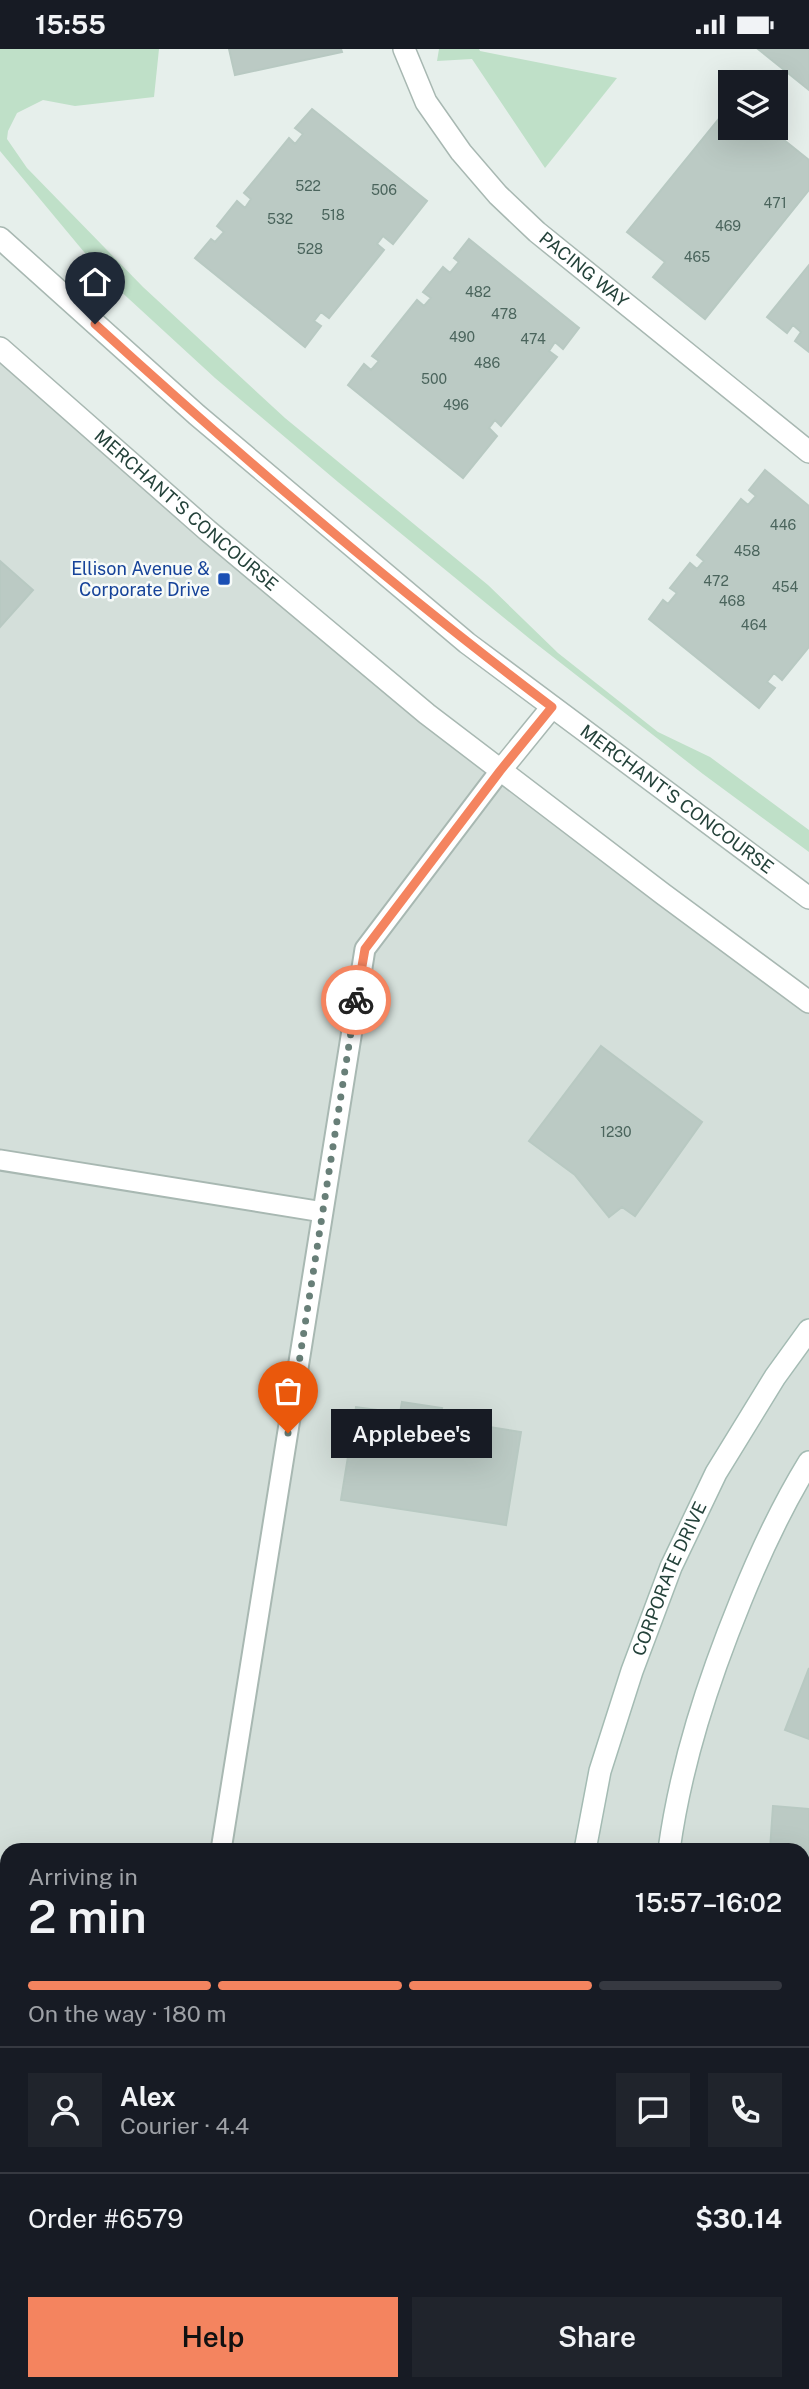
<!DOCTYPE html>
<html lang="en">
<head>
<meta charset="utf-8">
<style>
  :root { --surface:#171b24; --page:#20242c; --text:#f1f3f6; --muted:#9ea1a6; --line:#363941; --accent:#f4845f }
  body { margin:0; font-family:"Public Sans",sans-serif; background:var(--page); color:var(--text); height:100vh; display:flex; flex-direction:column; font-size:26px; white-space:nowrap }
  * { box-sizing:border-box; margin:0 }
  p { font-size:23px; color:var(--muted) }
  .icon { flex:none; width:38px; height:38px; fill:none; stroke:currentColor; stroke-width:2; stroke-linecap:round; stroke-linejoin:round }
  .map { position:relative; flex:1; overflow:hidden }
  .side { position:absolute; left:0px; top:1794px; width:810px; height:548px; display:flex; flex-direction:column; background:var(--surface); border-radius:21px 21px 0 0; box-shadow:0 7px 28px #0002 }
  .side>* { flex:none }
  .buttons { position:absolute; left:718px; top:21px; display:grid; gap:14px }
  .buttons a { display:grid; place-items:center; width:70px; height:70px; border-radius:0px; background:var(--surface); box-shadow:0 7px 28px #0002; font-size:35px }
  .pin { position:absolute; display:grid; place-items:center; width:60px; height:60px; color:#fff; margin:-72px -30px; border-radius:50% 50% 50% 0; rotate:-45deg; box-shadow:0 0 7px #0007 }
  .pin .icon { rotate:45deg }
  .courier { position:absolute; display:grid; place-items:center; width:70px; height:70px; margin:-35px; border:5px solid #f4845f; border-radius:50%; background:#fff; color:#222; box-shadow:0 2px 9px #0007 }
  .bubble { position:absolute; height:49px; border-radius:0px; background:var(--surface); box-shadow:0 7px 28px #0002; font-size:23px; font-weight:600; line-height:49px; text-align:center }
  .summary em { font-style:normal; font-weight:600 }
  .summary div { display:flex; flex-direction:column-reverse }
  .summary { display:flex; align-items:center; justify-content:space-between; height:119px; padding:0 28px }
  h1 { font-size:46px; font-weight:600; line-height:52px }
  .bar { display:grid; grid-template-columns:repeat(4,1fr); gap:10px 7px; align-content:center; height:84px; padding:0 28px }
  .bar i { height:9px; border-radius:5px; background:var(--line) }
  .bar .selected { background:var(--accent) }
  .bar p { grid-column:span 4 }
  .line { display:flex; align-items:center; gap:18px; padding:0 28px; border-top:2px solid var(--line) }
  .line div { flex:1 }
  .round { display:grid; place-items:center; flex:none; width:74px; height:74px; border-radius:0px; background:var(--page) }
  .primary-button { display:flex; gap:14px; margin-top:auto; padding:14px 28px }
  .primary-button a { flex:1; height:80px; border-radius:0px; background:var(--accent); color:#111; font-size:28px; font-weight:600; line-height:80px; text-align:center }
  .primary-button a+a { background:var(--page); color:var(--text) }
  .status { display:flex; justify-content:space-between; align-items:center; height:49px; padding:0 35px; background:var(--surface); direction:ltr }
  .status svg { height:19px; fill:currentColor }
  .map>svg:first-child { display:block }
  .built { fill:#d4dfda; fill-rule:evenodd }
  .green { fill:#bfe0c8 }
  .building { fill:#bbcac4; stroke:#b8c9c2; stroke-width:2 }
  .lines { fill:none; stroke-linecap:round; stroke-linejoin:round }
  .service-casing { stroke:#a8b8b2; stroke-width:23 }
  .minor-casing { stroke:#a8b8b2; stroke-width:24 }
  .tertiary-casing { stroke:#a8b8b2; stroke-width:24 }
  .secondary-casing { stroke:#a4bbb3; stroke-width:24 }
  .service { stroke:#fff; stroke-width:19 }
  .minor { stroke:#fff; stroke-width:21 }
  .tertiary { stroke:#fff; stroke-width:21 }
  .secondary { stroke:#fff; stroke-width:21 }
  .done { stroke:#687f78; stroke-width:7; stroke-dasharray:0 12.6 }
  .route { stroke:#f4845f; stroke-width:9 }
  .transit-dot { fill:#1a4fb4; stroke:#f7fbf9; stroke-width:2.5 }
  .labels { text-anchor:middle; stroke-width:5; stroke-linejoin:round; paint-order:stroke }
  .number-label { font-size:14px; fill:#4a645c }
  .street-label { font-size:18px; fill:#24423a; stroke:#f7fbf9 }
  .transit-label { font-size:18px; fill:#164399; stroke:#f7fbf9; text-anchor:end }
</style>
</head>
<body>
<div class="status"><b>15:55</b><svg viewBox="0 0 49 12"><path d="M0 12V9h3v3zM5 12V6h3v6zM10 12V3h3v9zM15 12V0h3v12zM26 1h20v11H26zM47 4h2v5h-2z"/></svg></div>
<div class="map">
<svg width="809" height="2340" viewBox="0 0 809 2340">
  <rect width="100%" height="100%" fill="#e6efeb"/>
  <!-- built -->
  <path class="built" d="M 0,299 L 207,481 L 809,953 L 809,2340 L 0,2340 ZM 7,1801 L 803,1801 L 803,2334 L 7,2334 Z"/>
  <!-- green -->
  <path class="green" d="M 0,0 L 159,0 L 154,48 L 75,57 L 43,51 L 17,64 L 8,82 L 7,90 L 27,119 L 143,238 L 285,369 L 488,536 L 558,604 L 658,683 L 710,708 L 809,781 L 809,803 L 703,725 L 530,590 L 338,433 L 215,329 L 104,227 L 0,102 Z
    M 439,0 L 479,0 L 480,2 L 617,29 L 545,119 L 472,10 L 437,12 Z"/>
  <!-- building -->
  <path class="building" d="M 229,0 L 341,0 L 342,3 L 235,26 Z
    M 758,0 L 809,0 L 809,41 Z
    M 730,56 L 730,79 L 769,79 L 809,111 L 809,141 L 705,270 L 653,228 L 665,213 L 627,183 Z
    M 312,60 L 427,152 L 393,195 L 383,187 L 377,195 L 384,201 L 329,269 L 321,263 L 314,272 L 321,277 L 305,298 L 195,209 L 211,190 L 215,193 L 224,183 L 217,177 L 237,152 L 245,159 L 251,150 L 244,144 L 289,89 L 295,95 L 303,85 L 295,79 Z
    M 469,190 L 579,279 L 563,300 L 555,293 L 549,302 L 557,308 L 501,377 L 495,371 L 489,379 L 497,387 L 463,429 L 348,336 L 364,315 L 371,321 L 379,312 L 372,307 L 417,251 L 424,257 L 431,249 L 423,243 L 443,218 L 450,224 L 459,213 L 454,209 Z
    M 809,216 L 809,303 L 795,292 L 801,283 L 793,276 L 787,284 L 767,268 Z
    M 765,421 L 809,457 L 809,598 L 782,631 L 774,624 L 767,633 L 775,639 L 759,659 L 649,570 L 663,551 L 668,555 L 677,544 L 670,539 L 690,514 L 697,520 L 704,512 L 697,506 L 741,450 L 748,456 L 756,447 L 749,441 Z
    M 0,512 L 33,541 L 0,578 Z
    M 601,997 L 702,1073 L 635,1167 L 622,1158 L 609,1168 L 575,1126 L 529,1092 Z
    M 402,1353 L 442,1359 L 439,1370 L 521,1383 L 506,1476 L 341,1451 L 356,1358 L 400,1364 Z
    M 809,1619 L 809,1690 L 785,1681 Z
    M 773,1757 L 809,1760 L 809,1865 L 803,1864 L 803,1801 L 770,1801 Z
    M 809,2205 L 809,2308 L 803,2309 L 803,2206 Z"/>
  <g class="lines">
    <!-- service casing -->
    <g class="service-casing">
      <path id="service" d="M 0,1111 L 323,1163
        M 221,1801 L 365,900 L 500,722
        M 157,2334 L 157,2340"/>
    </g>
    <!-- minor casing -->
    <g class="minor-casing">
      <g id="minor">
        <path id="s1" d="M 404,0 L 426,53 L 461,103 L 498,146 L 537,183 L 809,403"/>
        <path d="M 803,2023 L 809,2024"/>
      </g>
    </g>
    <!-- tertiary casing -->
    <g class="tertiary-casing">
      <g id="tertiary">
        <path id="s2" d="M 0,189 L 197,366 L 467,594 L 809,849"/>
        <path id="s3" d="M 0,299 L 207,481 L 427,665 L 663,845 L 809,953"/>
        <path d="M 500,722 L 552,658"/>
      </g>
    </g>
    <!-- secondary casing -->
    <g class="secondary-casing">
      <g id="secondary">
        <path id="s4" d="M 585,1801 L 600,1722 L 632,1622 L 671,1518 L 716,1424 L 775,1328 L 809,1281"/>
        <path d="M 669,1801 C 681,1714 708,1632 741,1551 C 760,1504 782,1457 809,1413"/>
        <path d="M 625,2334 L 627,2340"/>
        <path d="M 713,2334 L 715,2340"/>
      </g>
    </g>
    <!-- service -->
    <use href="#service" class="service"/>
    <!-- minor -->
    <use href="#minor" class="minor"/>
    <!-- tertiary -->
    <use href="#tertiary" class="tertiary"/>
    <!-- secondary -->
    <use href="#secondary" class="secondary"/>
  </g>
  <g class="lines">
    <!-- done -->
    <path class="done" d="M 288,1384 L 356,951"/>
    <!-- route -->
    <path class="route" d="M 95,275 C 242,409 394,539 552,658 L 500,722 L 365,900 L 356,951"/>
  </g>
  <!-- markers -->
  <rect class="transit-dot" x="217" y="523" width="14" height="14" rx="3.5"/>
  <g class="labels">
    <!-- number labels -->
    <g class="number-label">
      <text x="308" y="142">522</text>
      <text x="384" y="146">506</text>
      <text x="775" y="159">471</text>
      <text x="333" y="171">518</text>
      <text x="280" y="175">532</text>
      <text x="728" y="182">469</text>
      <text x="310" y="205">528</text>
      <text x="697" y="213">465</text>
      <text x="478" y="248">482</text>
      <text x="504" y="270">478</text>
      <text x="462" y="293">490</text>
      <text x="533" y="295">474</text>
      <text x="487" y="319">486</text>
      <text x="434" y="335">500</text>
      <text x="456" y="361">496</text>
      <text x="783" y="481">446</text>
      <text x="747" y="507">458</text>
      <text x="716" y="537">472</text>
      <text x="785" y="543">454</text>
      <text x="732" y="557">468</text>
      <text x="754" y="581">464</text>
      <text x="616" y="1088">1230</text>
    </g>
    <!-- street labels -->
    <g class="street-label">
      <text dy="6" stroke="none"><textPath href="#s1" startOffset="289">PACING WAY</textPath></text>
      <text dy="6" stroke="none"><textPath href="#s3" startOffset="247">MERCHANT'S CONCOURSE</textPath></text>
      <text dy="6" stroke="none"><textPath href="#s2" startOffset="880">MERCHANT'S CONCOURSE</textPath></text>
      <text dy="6" stroke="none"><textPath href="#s4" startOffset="285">CORPORATE DRIVE</textPath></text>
    </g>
    <!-- transit labels -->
    <g class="transit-label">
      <text x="210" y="526">Ellison Avenue &amp;<tspan x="210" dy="21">Corporate Drive</tspan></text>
    </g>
  </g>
</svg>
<div class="buttons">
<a><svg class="icon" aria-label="layers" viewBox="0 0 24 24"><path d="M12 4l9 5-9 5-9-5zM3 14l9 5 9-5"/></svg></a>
</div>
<div class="pin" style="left:288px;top:1384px;background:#ea580c"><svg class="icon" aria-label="bag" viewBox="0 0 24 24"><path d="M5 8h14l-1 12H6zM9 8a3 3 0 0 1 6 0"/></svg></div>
<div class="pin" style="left:95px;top:275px;background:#1f2937"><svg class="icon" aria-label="home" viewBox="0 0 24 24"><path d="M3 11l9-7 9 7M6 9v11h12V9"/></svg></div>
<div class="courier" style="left:356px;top:951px"><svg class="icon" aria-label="bike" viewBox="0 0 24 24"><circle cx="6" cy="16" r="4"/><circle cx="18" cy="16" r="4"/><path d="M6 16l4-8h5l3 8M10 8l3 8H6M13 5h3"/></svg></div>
<div class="bubble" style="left:331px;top:1360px;width:161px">Applebee's</div>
<section class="side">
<div class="summary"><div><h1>2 min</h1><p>Arriving in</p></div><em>15:57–16:02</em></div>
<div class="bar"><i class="selected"></i><i class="selected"></i><i class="selected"></i><i></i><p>On the way · 180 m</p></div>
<div class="line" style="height:126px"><a class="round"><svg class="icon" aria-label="person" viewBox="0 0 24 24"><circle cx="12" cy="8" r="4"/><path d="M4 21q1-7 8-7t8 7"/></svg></a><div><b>Alex</b><p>Courier · 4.4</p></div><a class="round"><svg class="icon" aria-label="chat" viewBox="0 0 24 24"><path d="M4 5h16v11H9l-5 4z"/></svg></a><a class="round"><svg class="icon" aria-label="phone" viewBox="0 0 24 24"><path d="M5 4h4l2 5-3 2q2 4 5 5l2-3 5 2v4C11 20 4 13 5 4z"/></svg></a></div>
<div class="line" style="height:91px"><div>Order #6579</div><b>$30.14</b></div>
<div class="primary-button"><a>Help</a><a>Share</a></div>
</section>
</div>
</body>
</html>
